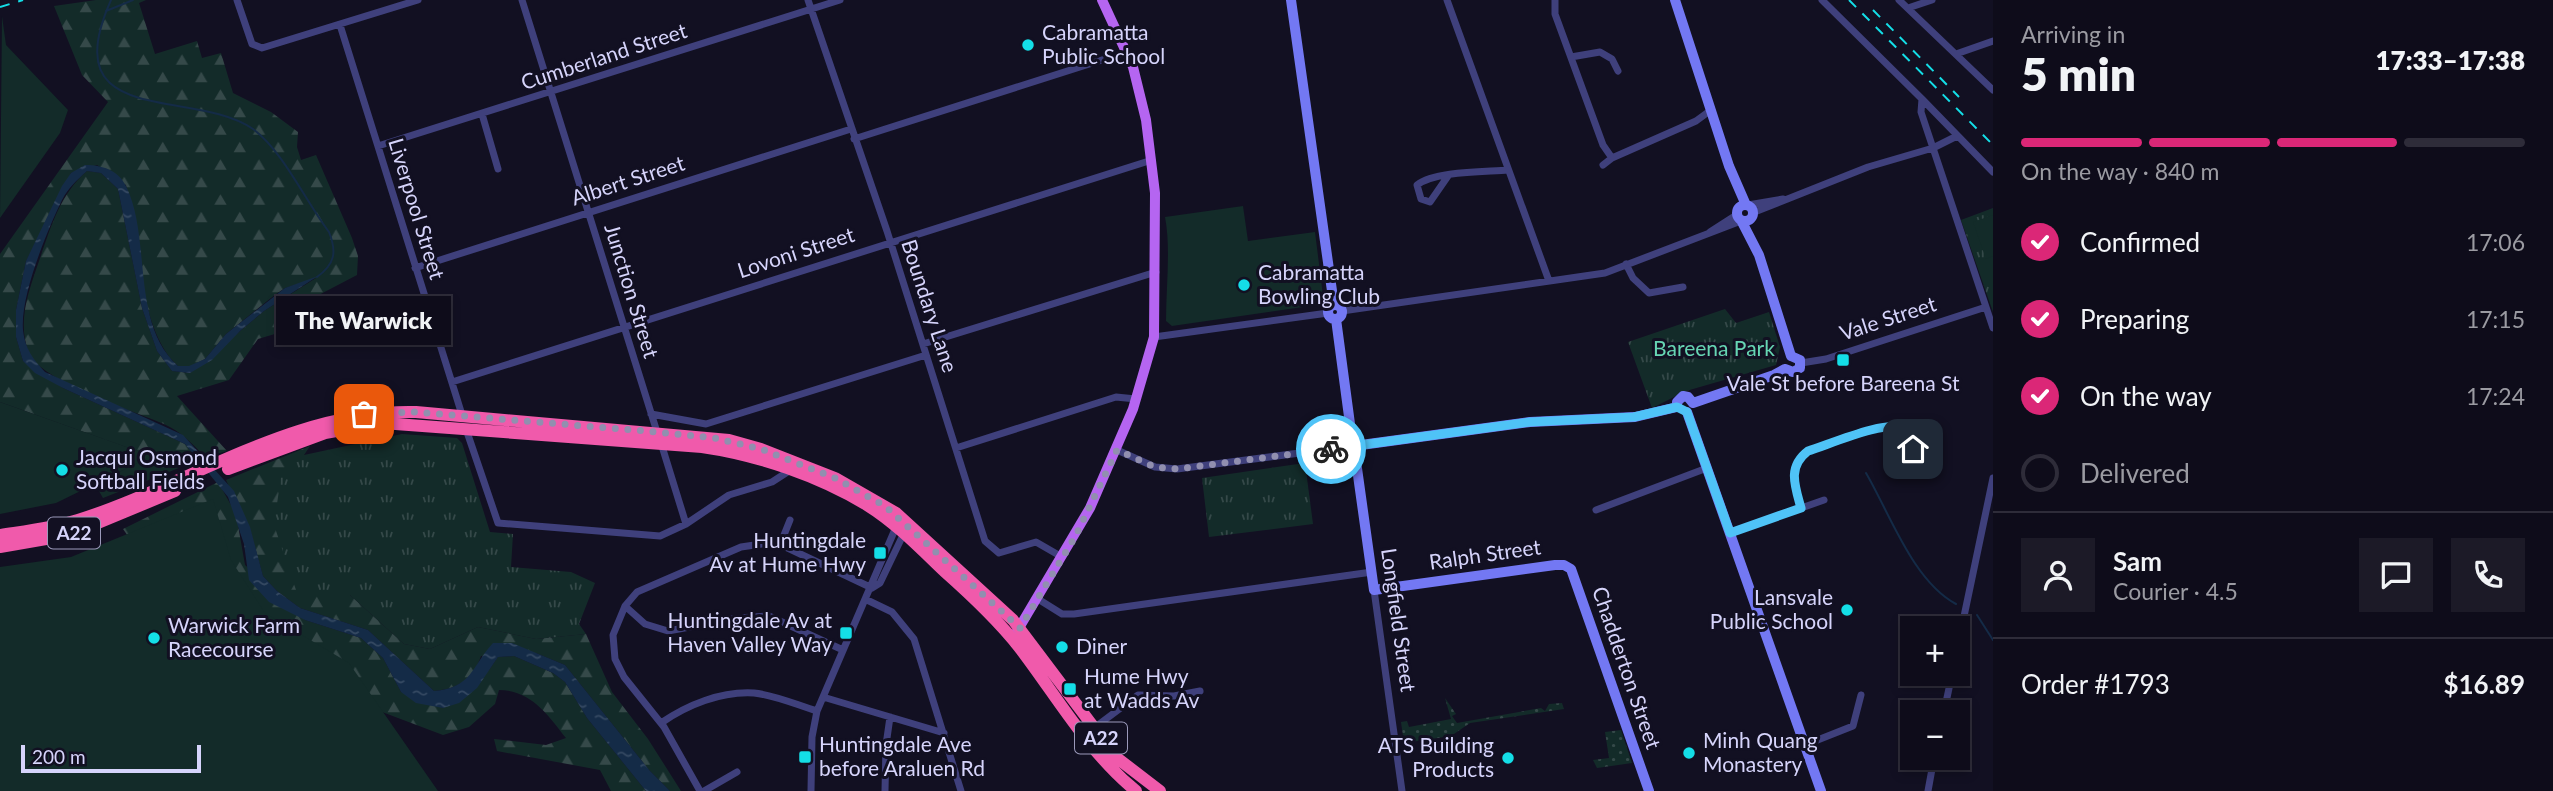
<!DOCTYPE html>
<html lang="en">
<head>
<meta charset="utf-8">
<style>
  :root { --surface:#0e0c1a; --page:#1c1a27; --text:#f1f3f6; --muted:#9b9ba2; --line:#2e2c39; --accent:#db2777 }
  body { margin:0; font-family:Lato,sans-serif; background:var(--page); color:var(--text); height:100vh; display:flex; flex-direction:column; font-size:26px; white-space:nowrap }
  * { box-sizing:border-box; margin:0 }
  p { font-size:23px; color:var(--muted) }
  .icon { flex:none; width:38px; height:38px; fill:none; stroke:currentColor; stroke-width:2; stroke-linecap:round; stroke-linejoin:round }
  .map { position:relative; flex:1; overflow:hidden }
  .drawer { display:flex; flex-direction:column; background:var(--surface); width:560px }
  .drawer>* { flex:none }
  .controls { position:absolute; left:1900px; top:616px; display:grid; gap:14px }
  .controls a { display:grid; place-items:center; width:70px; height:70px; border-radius:0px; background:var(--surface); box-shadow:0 4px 10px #0003,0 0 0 2px var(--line); font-size:35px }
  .scale { position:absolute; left:21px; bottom:18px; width:180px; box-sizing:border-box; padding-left:7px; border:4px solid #d6d4fb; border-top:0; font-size:19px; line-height:24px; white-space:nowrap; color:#d6d4fb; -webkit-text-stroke:5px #121022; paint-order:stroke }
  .pin { position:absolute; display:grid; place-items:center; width:60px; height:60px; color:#fff; margin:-30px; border-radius:14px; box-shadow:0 4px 10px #0006 }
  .courier { position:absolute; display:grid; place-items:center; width:70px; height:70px; margin:-35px; border:5px solid #4fc3f7; border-radius:50%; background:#fff; color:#222; box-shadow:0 2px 9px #0007 }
  .bubble { position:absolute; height:49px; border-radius:0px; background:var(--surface); box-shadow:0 4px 10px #0003,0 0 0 2px var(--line); font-size:23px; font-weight:800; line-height:49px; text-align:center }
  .summary em { font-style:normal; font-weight:800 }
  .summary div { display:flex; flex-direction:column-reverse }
  .summary { display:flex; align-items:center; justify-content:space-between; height:119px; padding:0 28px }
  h1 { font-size:46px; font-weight:800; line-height:52px }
  .bar { display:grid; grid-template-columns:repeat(4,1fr); gap:10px 7px; align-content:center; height:84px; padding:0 28px }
  .bar i { height:9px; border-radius:5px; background:var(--line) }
  .bar .on { background:var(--accent) }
  .bar p { grid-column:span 4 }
  .line { display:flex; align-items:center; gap:18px; padding:0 28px; border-top:2px solid var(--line) }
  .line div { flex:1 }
  .round { display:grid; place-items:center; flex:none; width:74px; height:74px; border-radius:0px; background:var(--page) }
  ol { padding:0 28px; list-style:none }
  li { display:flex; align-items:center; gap:21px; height:77px }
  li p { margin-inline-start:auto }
  li .icon { padding:7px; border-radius:50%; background:var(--accent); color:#fff; stroke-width:4 }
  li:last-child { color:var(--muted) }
  li i { width:38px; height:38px; border:4px solid var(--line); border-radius:50% }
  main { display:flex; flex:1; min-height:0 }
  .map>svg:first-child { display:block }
  .grass { fill:url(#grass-dots) }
  .forest { fill:url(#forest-firs) }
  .park { fill:url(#park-tufts) }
  .garden { fill:#132b29 }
  .water { fill:url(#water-ripples) }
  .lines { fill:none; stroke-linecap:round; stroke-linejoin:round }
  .stream { stroke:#142b47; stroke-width:2 }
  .street { stroke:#3f407c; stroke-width:7 }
  .secondary { stroke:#7378f3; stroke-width:10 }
  .primary { stroke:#b565f1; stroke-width:10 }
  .highway { stroke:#f05aab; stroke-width:12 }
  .rail { stroke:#14dee7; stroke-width:2; stroke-dasharray:10 9; stroke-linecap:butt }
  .done { stroke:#918faf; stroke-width:7; stroke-dasharray:0 12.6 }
  .route { stroke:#4fc3f7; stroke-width:9 }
  .poi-dot { fill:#14dee7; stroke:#121022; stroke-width:2.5 }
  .labels { text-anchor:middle; stroke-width:6; stroke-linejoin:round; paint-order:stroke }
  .shield { fill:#121022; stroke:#9b99ba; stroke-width:2 }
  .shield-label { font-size:19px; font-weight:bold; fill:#d6d4fb }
  .poi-label { font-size:21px; fill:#d6d4fb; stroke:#121022; text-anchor:start }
  .street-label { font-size:21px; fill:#d6d4fb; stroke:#121022 }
  .park-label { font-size:21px; fill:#66d5b3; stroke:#121022 }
</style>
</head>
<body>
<main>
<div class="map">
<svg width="1993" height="791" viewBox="0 0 1993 791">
  <defs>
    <pattern id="grass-dots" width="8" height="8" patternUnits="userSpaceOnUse" patternTransform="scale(1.75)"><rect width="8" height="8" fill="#132b29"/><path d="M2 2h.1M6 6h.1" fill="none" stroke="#354949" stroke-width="1.8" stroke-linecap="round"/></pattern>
    <pattern id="forest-firs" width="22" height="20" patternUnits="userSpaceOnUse" patternTransform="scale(1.75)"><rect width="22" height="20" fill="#132b29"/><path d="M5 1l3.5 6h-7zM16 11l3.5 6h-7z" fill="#354949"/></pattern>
    <pattern id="park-tufts" width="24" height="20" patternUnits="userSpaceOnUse" patternTransform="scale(1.75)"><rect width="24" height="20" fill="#132b29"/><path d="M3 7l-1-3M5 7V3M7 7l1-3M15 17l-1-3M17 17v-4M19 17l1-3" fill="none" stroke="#354949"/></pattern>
    <pattern id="water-ripples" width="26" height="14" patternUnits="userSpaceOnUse" patternTransform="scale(1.75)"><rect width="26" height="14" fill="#142b47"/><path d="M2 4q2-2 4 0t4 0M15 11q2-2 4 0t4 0" fill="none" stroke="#354962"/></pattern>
  </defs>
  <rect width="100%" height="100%" fill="#121022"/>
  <!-- grass -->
  <path class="grass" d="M 1445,698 L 1456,714 L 1452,716 L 1457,723 L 1541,708 L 1545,711 L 1549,704 L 1562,703 L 1564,709 L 1470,723 L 1451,736 L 1404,743 L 1401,722 L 1407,721 L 1409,727 L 1451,719 Z
    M 1621,730 L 1632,763 L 1597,768 L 1593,760 L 1609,758 L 1605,732 Z"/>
  <!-- forest -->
  <path class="forest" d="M 96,0 L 146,0 L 139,3 L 155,54 L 197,41 L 202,58 L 221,53 L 233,93 L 271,112 L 298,132 L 297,147 L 301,160 L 316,155 L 352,238 L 358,256 L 357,275 L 290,310 L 298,327 L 258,339 L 229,380 L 177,396 L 227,451 L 205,457 C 193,444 180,431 164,424 C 136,412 39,380 29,353 C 17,323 28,293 38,264 C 50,230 59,195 87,171 L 101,173 L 118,189 L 142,308 L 157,351 L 172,371 L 190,373 L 264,311 L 316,278 L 285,288 L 276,294 L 226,334 L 205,359 L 189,367 L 178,366 C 138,331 139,236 126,185 L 97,165 L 71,173 L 26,261 L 16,310 L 16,337 L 23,361 L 63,388 L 185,444 L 199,460 L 103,498 L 95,484 L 151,456 L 0,402 L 0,254 L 108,102 L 82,75 L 54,6 Z
    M 310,446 L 304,455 L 350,595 L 404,644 L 430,649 L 478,627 L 536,639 L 586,634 L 612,692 L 648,739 L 681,791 L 670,791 L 650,771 L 565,665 L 536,653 L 481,656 C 473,679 458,689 434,691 L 368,630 L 300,608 L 277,591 L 263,576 L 250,529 L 226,480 Z
    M 218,482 L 236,514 L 245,565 L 305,620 L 361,638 L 383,658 L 401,692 L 443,708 L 489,670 L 498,657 L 514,656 L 553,673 L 565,682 L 587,718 L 646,791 L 611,791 L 600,770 L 497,751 L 494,739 L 546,745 L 566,738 C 548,715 531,690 499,690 L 495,704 L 469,727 L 443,735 L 361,704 L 130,539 L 123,529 Z"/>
  <!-- park -->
  <path class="park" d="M 1993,208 L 1993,312 L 1961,220 Z
    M 1725,309 L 1736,323 L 1769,312 L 1780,347 L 1776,365 L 1686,391 L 1652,408 L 1628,342 Z
    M 402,434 L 457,438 L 462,443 L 490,532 L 513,534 L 511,567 L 571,572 L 595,583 L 579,624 L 586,634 L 536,639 L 478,627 L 430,649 L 404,644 L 350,595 L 316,596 L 296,590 L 274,525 L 281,476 L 304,455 Z
    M 1305,463 L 1313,524 L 1209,537 L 1202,478 Z"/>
  <!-- garden -->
  <path class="garden" d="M 2,16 L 6,45 L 68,110 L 60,133 L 0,218 Z
    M 1243,206 L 1248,241 L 1315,232 L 1324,304 L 1172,326 L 1166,321 C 1166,287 1171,248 1165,217 Z
    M 1993,215 L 1993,256 L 1986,259 L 1973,222 Z
    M 0,402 L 152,456 L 56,503 L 0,514 Z
    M 213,499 L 231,560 L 265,613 L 349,663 L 438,791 L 0,791 L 0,567 L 71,557 Z"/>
  <!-- water -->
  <path class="water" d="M 85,165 C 102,165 118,170 126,186 C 152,239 130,323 178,366 L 189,366 L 205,359 L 226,334 L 285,288 L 318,276 L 264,311 L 240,331 L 212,360 L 190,373 L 172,371 L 157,351 L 142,308 L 118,189 L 101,173 L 87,171 C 77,180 68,188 62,200 C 47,231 20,296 23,330 C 25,349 33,359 45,372 L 183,435 L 234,491 L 250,527 L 263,576 L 277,591 L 300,608 L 368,630 L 434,691 C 472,688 471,667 493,643 L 512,643 L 565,665 L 650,771 L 670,791 L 646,791 L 587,718 L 565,682 L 553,673 L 514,656 L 498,657 L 477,688 L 459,703 L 443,708 L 416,703 L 401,692 L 383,658 L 361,638 L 305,620 L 269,602 L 249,580 L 244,544 L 228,497 L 185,444 L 63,388 L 35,373 L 23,361 L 16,337 L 16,310 L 26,261 L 62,186 L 71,173 Z"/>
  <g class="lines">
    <!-- stream -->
    <path class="stream" d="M 111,0 C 53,130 193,87 253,129 C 283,151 306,202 329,232 C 337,252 335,264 317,277
      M 106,11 L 133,0
      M 1866,473 C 1890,514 1913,581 1956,604
      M 1977,615 L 1993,640"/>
    <!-- street -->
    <path class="street" d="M 237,0 L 252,44 L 262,48 L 418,0
      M 522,0 L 657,432
      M 808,0 L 887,231 L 985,541 L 999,553 L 1036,542 L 1062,557
      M 1447,0 L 1549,281
      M 1555,0 L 1555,14 L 1603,145 L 1612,158
      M 1822,0 L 1922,99 L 1921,112 L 1993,328
      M 1899,0 L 1993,90
      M 1908,8 L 1932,0
      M 340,25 L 463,418
      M 1956,54 L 1993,41
      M 1571,57 L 1600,52 L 1612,59 L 1618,71
      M 1922,99 L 1993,172
      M 482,114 L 498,169
      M 854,139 L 1127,52
      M 378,146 L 840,0
      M 1603,165 L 1612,158 L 1696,121 L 1711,110
      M 1448,176 L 1430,202 L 1421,199 L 1417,185 C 1435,171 1485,172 1508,170
      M 1748,205 L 1783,199
      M 1752,213 L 1868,167 L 1933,148 L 1957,136
      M 1710,232 L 1738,214
      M 1626,264 L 1633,278 L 1649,293 L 1683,287
      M 415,268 L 851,129
      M 1342,311 L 1605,273 L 1741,221
      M 1154,337 L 1328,313
      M 923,344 L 1156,272
      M 1801,363 L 1826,359 L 1986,307
      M 452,382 L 1152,160
      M 651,414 L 706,424 L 926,355
      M 466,429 L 498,523 L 660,536 L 686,524 L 729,495 L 772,482 L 789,471
      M 661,443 L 686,524
      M 956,448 L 1116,397 L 1136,399
      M 1117,450 L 1155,467 L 1177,469 L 1346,447
      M 1801,508 C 1795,486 1787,467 1808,451 C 1828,445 1888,418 1905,429 C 1912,434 1912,442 1913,449
      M 1596,510 L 1707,468
      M 1730,533 L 1824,500
      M 780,545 L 790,520
      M 872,588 L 880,583 L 904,533
      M 1374,590 L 1402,791
      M 1038,599 L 1062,614 L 1074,614 L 1372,572
      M 867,600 L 892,612 L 914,639 L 961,791
      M 625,606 L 645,624 L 668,631 L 738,618 L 769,616 L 843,650
      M 1958,645 L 1993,478
      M 823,697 L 944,733
      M 1944,712 L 1952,674
      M 661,723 C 687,705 721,691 754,693 C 775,695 797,705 817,711
      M 1094,728 L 1138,695 L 1174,696 L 1200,691
      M 1805,745 L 1853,726 L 1861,695
      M 700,791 L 664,727 L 624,677 L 615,659 L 613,635 L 625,606 L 637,592 L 741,547 L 775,542 L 872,588
      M 704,791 L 737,772
      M 811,791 L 812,737 L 817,711 L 896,527
      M 885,791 L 886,745 L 890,717
      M 1928,791 L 1934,758"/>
    <!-- secondary -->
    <path class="secondary" d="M 1291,0 L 1334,305
      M 1675,0 L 1729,166 L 1746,205
      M1737 213a8 8 0 1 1 16 0a8 8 0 1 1-16 0Z
      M 1742,222 L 1759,255 L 1791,356
      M1328 312a7 7 0 1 1 14 0a7 7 0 1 1-14 0Z
      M 1336,319 L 1352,439
      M 1785,369 L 1793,372 L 1800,368 L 1800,360 L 1791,356
      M 1693,403 L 1774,375 L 1785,369
      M 1677,407 L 1677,402 L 1683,396 L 1688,397 L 1693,403
      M 1687,412 L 1821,791
      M 1352,439 L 1346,447 L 1355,454
      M 1361,445 L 1530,422 L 1635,417 L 1677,407
      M 1355,454 L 1374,590 L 1555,565 L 1564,565 L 1571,569 L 1649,791"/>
    <!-- primary -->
    <path class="primary" d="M 1016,633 L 1090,508 L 1133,409 L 1154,337 L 1155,193 L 1146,120 L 1133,67 L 1102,0"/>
    <!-- highway -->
    <path class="highway" d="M 228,469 L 325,433 L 382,423 L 702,447 C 758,455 819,476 867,505 C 896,523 920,548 944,571 C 970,594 997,619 1019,647 C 1056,695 1088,752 1136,791
      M 0,535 C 26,531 53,528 78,520 C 191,484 294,409 416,412 L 729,440 L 761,449 L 835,478 L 896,513 L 1013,620 L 1117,758 L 1160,791
      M 0,547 L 69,535 L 175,491"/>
    <!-- rail -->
    <path class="rail" d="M 1849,0 L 1993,145
      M 0,7 L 23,0
      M 1873,10 L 1959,97"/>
  </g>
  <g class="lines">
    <!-- done -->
    <path class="done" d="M 364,414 L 416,412 L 657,432 L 714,438 L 761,449 L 835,478 L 885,506 L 1020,628 L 1076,535 L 1117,450 L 1155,467 L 1177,469 L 1331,449"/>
    <!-- route -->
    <path class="route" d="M 1331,449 L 1346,447 L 1352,439 L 1361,445 L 1530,422 L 1634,417 L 1677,407 L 1687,412 L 1730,533 L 1801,508 C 1795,486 1787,467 1808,451 C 1828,445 1889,418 1905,429 C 1912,434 1912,442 1913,449"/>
  </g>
  <!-- markers -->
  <g class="poi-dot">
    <circle cx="1028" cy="45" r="7"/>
    <circle cx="1244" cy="285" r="7"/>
    <rect x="1836" y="353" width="14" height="14" rx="3.5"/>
    <circle cx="62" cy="470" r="7"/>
    <rect x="873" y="546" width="14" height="14" rx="3.5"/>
    <circle cx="1847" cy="610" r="7"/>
    <rect x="839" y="626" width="14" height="14" rx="3.5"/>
    <circle cx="154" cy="638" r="7"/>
    <circle cx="1062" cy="647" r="7"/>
    <rect x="1063" y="682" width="14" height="14" rx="3.5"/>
    <circle cx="1689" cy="753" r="7"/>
    <rect x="798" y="750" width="14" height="14" rx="3.5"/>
    <circle cx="1508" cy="758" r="7"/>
  </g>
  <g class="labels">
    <!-- shield labels -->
    <g class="shield">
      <rect x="48" y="517.5" width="52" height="31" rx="5"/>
      <rect x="1075" y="722.5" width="52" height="31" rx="5"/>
    </g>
    <g class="shield-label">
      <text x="74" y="540">A22</text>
      <text x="1101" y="745">A22</text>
    </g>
    <!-- poi labels -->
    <g class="poi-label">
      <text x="1042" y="40">Cabramatta<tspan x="1042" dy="24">Public School</tspan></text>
      <text x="1258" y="280">Cabramatta<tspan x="1258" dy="24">Bowling Club</tspan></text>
      <text x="1843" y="391" text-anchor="middle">Vale St before Bareena St</text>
      <text x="76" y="465">Jacqui Osmond<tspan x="76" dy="24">Softball Fields</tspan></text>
      <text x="866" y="548" text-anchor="end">Huntingdale<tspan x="866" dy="24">Av at Hume Hwy</tspan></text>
      <text x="1833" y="605" text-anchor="end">Lansvale<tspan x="1833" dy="24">Public School</tspan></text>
      <text x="832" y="628" text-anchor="end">Huntingdale Av at<tspan x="832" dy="24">Haven Valley Way</tspan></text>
      <text x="168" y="633">Warwick Farm<tspan x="168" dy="24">Racecourse</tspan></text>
      <text x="1076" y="654">Diner</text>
      <text x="1084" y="684">Hume Hwy<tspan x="1084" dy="24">at Wadds Av</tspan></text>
      <text x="1703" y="748">Minh Quang<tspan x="1703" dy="24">Monastery</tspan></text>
      <text x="819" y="752">Huntingdale Ave<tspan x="819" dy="24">before Araluen Rd</tspan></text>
      <text x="1494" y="753" text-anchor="end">ATS Building<tspan x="1494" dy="24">Products</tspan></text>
    </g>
    <!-- street labels -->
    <g class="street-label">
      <text transform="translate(604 57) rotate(-18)" y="7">Cumberland Street</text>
      <text transform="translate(628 181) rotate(-18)" y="7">Albert Street</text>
      <text transform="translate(416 209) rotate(73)" y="7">Liverpool Street</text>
      <text transform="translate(796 253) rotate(-18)" y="7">Lovoni Street</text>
      <text transform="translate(631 291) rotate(73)" y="7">Junction Street</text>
      <text transform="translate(929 306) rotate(72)" y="7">Boundary Lane</text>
      <text transform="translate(1888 319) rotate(-18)" y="7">Vale Street</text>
      <text transform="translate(1485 555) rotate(-8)" y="7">Ralph Street</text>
      <text transform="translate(1398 620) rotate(82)" y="7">Longfield Street</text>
      <text transform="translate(1626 668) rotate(71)" y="7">Chadderton Street</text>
    </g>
    <!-- park labels -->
    <g class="park-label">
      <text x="1714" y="356">Bareena Park</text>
    </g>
  </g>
</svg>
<div class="controls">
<a>+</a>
<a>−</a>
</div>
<div class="scale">200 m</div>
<div class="pin" style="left:364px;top:414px;background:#ea580c"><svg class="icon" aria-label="bag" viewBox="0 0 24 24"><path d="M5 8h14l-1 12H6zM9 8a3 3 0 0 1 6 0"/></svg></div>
<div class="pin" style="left:1913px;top:449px;background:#1f2937"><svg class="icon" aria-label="home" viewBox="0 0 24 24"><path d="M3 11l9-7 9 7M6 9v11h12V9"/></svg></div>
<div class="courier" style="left:1331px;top:449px"><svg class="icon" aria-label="bike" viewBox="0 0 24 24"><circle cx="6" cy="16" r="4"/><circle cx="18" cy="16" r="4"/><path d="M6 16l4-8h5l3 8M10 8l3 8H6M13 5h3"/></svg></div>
<div class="bubble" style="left:276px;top:296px;width:175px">The Warwick</div>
</div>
<section class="drawer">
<div class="summary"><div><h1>5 min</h1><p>Arriving in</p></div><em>17:33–17:38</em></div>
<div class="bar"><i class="on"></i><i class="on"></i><i class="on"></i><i></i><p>On the way · 840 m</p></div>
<ol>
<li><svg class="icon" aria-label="check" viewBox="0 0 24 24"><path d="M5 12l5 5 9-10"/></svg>Confirmed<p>17:06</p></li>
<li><svg class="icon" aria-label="check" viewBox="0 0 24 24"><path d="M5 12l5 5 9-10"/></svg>Preparing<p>17:15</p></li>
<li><svg class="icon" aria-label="check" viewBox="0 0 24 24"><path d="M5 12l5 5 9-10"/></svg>On the way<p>17:24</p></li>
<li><i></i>Delivered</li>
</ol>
<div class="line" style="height:126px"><a class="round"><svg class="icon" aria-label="person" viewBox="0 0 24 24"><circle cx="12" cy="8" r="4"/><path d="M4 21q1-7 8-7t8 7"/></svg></a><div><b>Sam</b><p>Courier · 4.5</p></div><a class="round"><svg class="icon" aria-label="chat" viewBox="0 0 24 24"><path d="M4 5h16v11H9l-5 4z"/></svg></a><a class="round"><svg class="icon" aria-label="phone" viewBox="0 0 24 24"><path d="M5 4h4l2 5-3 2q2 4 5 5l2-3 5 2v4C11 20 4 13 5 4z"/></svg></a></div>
<div class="line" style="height:91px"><div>Order #1793</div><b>$16.89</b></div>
</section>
</main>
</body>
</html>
